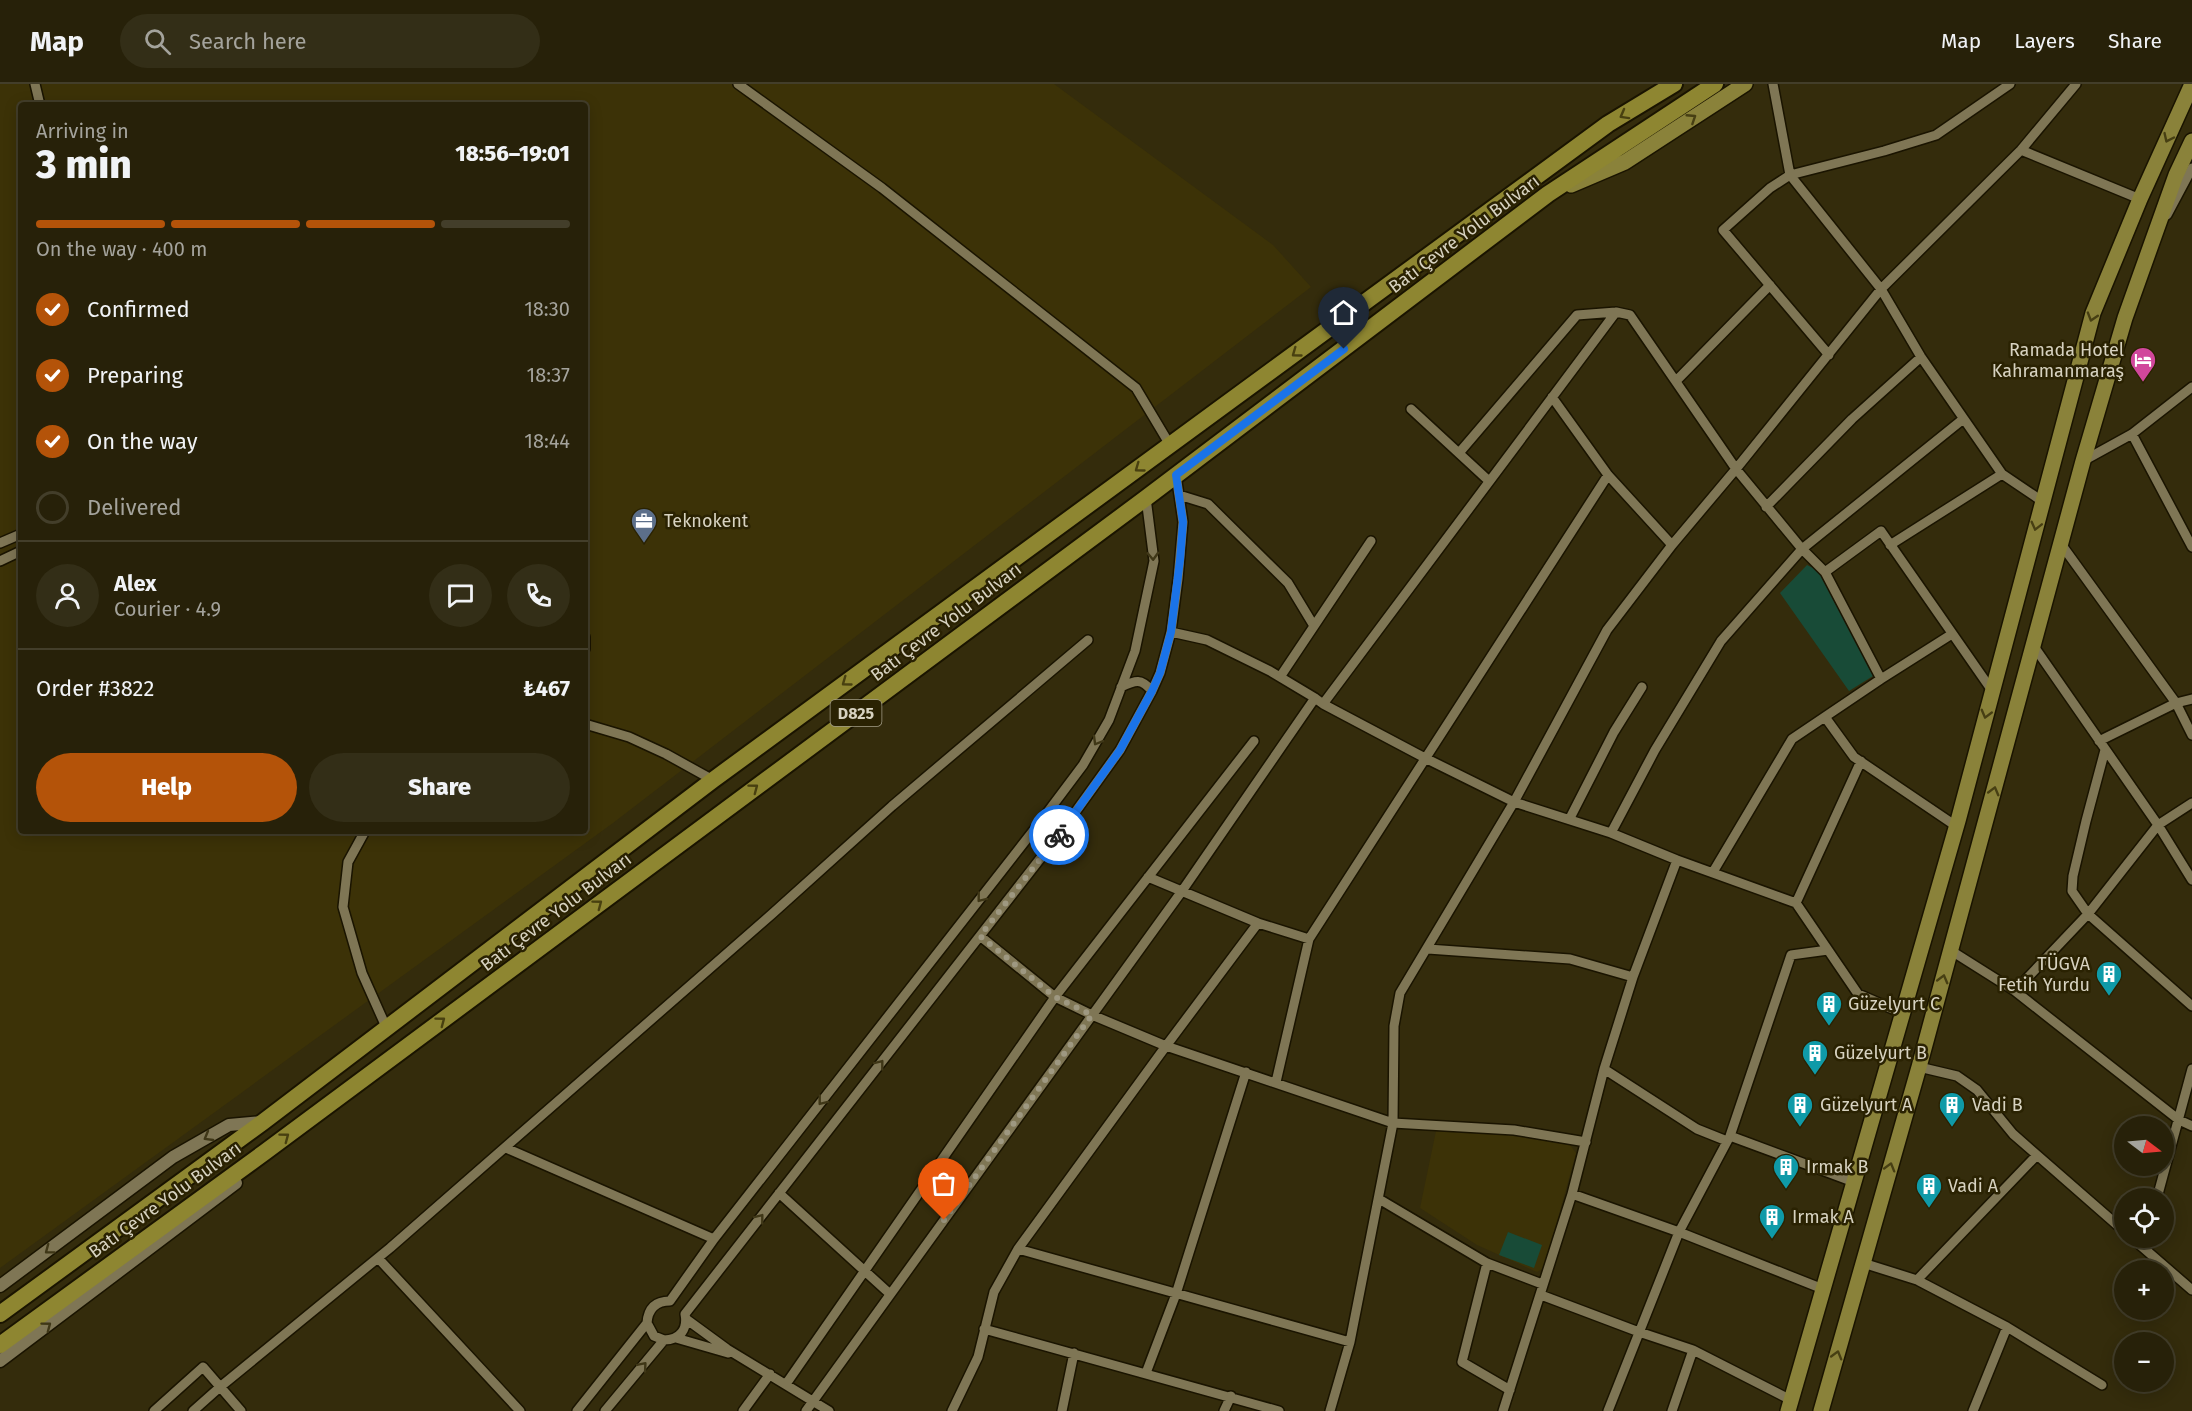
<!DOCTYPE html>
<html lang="en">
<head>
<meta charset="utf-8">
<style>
  :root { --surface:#272109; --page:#332e17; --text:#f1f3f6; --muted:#a4a39c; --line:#433e2a; --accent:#b45309 }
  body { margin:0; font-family:"Fira Sans",sans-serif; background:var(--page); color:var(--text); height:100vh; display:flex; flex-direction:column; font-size:22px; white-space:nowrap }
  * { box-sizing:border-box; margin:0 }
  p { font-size:20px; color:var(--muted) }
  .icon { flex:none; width:33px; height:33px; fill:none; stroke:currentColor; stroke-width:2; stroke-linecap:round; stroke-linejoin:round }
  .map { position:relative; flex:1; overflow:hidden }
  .drawer { position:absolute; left:18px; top:18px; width:570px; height:732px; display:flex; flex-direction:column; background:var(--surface); border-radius:6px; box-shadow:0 3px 15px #0003,0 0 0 2px var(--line) }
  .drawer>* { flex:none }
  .needle { width:39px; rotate:106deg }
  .controls { position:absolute; left:2114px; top:1032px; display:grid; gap:12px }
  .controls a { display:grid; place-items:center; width:60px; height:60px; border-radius:50%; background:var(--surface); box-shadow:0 3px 15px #0003,0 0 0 2px var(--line); font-size:30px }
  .pin { position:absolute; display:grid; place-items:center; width:51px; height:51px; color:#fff; margin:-62px -26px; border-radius:50% 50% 50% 0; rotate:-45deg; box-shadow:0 0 6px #0007 }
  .pin .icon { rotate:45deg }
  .courier { position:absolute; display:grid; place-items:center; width:60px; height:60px; margin:-30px; border:4px solid #1a73e8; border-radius:50%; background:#fff; color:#222; box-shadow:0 2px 8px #0007 }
  .head em { font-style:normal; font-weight:800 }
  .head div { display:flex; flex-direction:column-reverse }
  .head { display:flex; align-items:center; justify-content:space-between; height:102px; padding:0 18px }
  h1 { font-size:39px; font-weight:800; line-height:45px }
  .bar { display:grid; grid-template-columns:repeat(4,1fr); gap:9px 6px; align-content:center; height:72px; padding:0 18px }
  .bar i { height:8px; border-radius:4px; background:var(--line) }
  .bar .on { background:var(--accent) }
  .bar p { grid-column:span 4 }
  .line { display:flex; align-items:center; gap:15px; padding:0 18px; border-top:2px solid var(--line) }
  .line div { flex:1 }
  .round { display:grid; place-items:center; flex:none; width:63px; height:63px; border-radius:32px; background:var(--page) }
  ol { padding:0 18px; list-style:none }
  li { display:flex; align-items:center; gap:18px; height:66px }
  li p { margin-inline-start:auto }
  li .icon { padding:6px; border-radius:50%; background:var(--accent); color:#fff; stroke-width:4 }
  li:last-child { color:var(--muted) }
  li i { width:33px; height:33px; border:3px solid var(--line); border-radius:50% }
  .action { display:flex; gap:12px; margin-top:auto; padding:12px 18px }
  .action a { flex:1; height:69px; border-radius:36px; background:var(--accent); color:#fff; font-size:24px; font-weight:800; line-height:69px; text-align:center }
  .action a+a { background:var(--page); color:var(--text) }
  header { display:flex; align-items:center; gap:36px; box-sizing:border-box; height:84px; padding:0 30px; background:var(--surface); border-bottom:2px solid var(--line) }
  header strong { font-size:28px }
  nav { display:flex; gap:33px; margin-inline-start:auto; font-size:21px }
  .search { width:420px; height:54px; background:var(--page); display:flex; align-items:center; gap:15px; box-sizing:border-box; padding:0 21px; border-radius:33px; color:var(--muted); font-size:22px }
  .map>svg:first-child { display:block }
  .built { fill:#3c3207; fill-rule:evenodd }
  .green { fill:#184b37 }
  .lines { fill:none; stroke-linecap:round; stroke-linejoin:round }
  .minor-casing { stroke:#1a1400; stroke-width:12 }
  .tertiary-casing { stroke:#1a1400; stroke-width:15 }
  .primary-casing { stroke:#1a1400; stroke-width:18 }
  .trunk-casing { stroke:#1a1400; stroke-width:20 }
  .minor { stroke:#7f7655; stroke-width:9 }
  .tertiary { stroke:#7f7655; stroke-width:12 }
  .primary { stroke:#8a823a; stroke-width:15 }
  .trunk { stroke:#8e8631; stroke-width:16 }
  .oneway { stroke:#484010 }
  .oneway2 { stroke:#473f13 }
  .oneway3 { stroke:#3f3717 }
  .done { stroke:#9e9881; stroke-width:6; stroke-dasharray:0 10.8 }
  .route { stroke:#1a73e8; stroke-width:8 }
  .labels { text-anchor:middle; stroke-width:5; stroke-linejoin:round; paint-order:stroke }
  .shield { fill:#2a2202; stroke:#a39d87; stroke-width:1.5 }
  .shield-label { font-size:16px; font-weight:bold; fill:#d7d2c0 }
  .street-label { font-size:18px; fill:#d7d2c0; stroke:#2a2202 }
  .poi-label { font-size:18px; fill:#d7d2c0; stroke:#2a2202; text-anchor:start }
</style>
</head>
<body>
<header>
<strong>Map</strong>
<div class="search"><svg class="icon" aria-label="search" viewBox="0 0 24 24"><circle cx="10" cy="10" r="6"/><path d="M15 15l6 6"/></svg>Search here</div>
<nav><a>Map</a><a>Layers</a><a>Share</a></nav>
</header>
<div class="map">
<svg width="2192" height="1327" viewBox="0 0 2192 1327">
  <rect width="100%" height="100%" fill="#342c0c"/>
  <!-- built -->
  <path class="built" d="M 0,0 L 1054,0 L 1273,161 L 1311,203 L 613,739 L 0,1184 ZM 21,21 L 585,21 L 585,747 L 21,747 Z
    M 1436,1047 L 1512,1049 L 1570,1061 L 1576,1069 L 1544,1184 L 1537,1188 L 1477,1161 L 1420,1124 Z"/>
  <!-- green -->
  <path class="green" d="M 1807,481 L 1821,488 L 1873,592 L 1849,607 L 1780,509 Z
    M 1508,1148 L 1542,1161 L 1534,1184 L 1499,1171 Z"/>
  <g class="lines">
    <!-- minor casing -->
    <g class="minor-casing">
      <path id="minor" d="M 35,0 L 40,21
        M 738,0 L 882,104 L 1136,304 L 1170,361
        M 1773,0 L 1790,91 L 1881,205 L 1921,273 L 2002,390 L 2042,417
        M 2021,66 L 2140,115
        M 2167,131 L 2192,84
        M 1829,271 L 1723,146 L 1770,104 L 1790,91 L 1884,67 L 1936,51 L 2010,0
        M 1676,297 L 1770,201
        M 1552,313 L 1608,391 L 1672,461
        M 1411,325 L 1489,397
        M 2132,350 L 2192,463
        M 1459,369 L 1577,231 L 1616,228 L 1630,231 L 1736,385 L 1802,465 L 1825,488 L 1881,595
        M 2083,377 L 2132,350 L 2192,303
        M 1179,411 L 1208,420 L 1288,499 L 1314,542
        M 1766,423 L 1852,335 L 1921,273
        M 0,459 L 21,450
        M 2061,460 L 2176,619
        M 1890,461 L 2002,390
        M 0,477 L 21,467
        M 1825,488 L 1881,447 L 1993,608
        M 1171,548 L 1207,556 L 1270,587 L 1315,614
        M 585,553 L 585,565
        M 2033,561 L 2158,741 L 2192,796
        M 1280,593 L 1371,457
        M 1121,603 C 1136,596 1141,594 1152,607
        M 2176,619 L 2192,651
        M 1323,620 L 1425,674 L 1514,718 L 1611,749 L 1677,776 L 1796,819 L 1858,910 L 1902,929
        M 1825,633 L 1854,673 L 1956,742
        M 585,640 L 629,653 L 666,670 L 713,696
        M 2099,657 L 2176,619 L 2192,615
        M 2105,666 L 2086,737 L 2073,792 L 2072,807 L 2088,830 L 2192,922
        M 1570,734 L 1614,648 L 1642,603
        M 365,747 L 348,778 L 343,823 L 362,889 L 387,945
        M 1611,749 L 1655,666 L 1721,557 L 1802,465 L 1962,336
        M 1713,788 L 1792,655 L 1881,595 L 1952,550
        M 1148,793 L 1258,839 L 1309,855
        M 1796,819 L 1861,677
        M 980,852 L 1055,913 L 1092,931 L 1166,962 L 1393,1039 L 1514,1046 L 1586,1058
        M 1428,865 L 1570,875 L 1633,893
        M 1950,866 L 2015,907 L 2179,1036 L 2192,1042
        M 2015,907 L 2088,830 L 2158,741 L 2192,719
        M 1919,983 L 1957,992 L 1977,1006 L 2013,1050 L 2124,1147
        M 1604,985 L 1697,1045 L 1727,1057
        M 1276,998 L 1309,855 L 1608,391
        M 1730,1052 L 1854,1098
        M 506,1064 L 714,1155
        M 779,1109 L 890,1210
        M 1572,1110 L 1679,1148 L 1823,1205
        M 2157,1114 L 2192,985
        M 1379,1115 L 1487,1179 L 1542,1200
        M 2132,1154 L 2192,1206
        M 1018,1165 L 1350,1258
        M 378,1174 L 520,1327
        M 1487,1179 L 1462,1278 L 1510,1306
        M 1863,1179 L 1917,1196 L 2007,1243 L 2102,1301
        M 1917,1196 L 2037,1071
        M 1541,1211 L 1639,1248 L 1693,1266 L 1791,1316
        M 686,1235 L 727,1265 L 829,1327
        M 647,1239 L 654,1252 L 664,1256
        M 984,1245 L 1279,1327
        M 676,1254 L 728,1269
        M 1146,1289 L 1176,1210 L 1246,988
        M 786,1300 L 1055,913 L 1254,657
        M 154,1327 L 203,1283 L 241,1327
        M 193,1327 L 220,1303 L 390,1164 L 772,830 L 892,722 L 1088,556
        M 577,1327 L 647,1239 C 648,1225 655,1217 670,1217 L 714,1155 L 1044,733 L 1083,681 L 1109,636 L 1135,567 L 1154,477 L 1146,414
        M 605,1327 L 664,1256 C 680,1256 688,1245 685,1230 L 1061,748 L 1120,666 L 1152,607 L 1160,589 L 1171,548 L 1178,495 L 1183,438 L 1176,391
        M 743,1327 L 770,1290
        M 806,1327 L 1182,807 L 1315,614 L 1323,620 L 1616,228
        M 952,1327 L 978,1273 L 994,1208 L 1018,1165 L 1166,962 L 1258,839
        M 1062,1327 L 1074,1269
        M 1224,1327 L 1231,1312
        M 1330,1327 L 1350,1258 L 1393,1039 L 1394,942 L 1400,909 L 1514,718 L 1607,546 L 1672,461 L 1736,385 L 1881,205 L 2021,66 L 2076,0
        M 1503,1327 L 1572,1110 L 1604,985 L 1633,893 L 1677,776
        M 1608,1327 L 1679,1148 L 1730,1052 L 1791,871 L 1828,866
        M 1672,1327 L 1693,1266
        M 1973,1327 L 2007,1243"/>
    </g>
    <!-- tertiary casing -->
    <g class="tertiary-casing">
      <path id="tertiary" d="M 0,1202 L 173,1073 L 229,1041 L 262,1038
        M 0,1277 L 236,1099"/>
    </g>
    <!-- primary casing -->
    <g class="primary-casing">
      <path id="primary" d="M 1571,101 L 1625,78 L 1745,0
        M 1788,1327 L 1958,737 L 2093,229 L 2140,115 L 2192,0
        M 1821,1327 L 1919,983 L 2083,377 L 2125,234 L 2176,91 L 2192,57"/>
    </g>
    <!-- trunk casing -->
    <g class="trunk-casing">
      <path id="trunk" d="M 0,1230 L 263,1038 L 713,696 L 1608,40 L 1674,0
        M 0,1261 L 265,1068 L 1146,414 L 1548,110 L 1715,0"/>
    </g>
    <!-- minor -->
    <use href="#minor" class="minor"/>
    <!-- tertiary -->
    <use href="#tertiary" class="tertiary"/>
    <!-- primary -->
    <use href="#primary" class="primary"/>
    <!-- trunk -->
    <use href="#trunk" class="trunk"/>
  </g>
  <!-- one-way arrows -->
  <defs><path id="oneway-chevron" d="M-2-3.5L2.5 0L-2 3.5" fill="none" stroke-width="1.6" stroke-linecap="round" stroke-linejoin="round" transform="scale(1.5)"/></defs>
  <g class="oneway">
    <use href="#oneway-chevron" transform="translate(1624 31) rotate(151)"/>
    <use href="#oneway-chevron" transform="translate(1296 269) rotate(144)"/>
    <use href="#oneway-chevron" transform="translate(1139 384) rotate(144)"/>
    <use href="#oneway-chevron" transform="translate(846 598) rotate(144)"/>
    <use href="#oneway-chevron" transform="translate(754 704) rotate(-37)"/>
    <use href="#oneway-chevron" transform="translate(598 820) rotate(-37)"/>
    <use href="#oneway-chevron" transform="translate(441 937) rotate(-37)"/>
    <use href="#oneway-chevron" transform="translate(285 1053) rotate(-37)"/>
  </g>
  <g class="oneway2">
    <use href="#oneway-chevron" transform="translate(1692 34) rotate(-33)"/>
    <use href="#oneway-chevron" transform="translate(2168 54) rotate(115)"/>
    <use href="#oneway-chevron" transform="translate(2092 233) rotate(107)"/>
    <use href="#oneway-chevron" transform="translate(2036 442) rotate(104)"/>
    <use href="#oneway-chevron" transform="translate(1986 630) rotate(105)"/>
    <use href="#oneway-chevron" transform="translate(1994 707) rotate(-75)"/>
    <use href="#oneway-chevron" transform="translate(1943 895) rotate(-75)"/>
    <use href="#oneway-chevron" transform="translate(1890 1083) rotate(-74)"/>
    <use href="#oneway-chevron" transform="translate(1837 1271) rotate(-74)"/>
  </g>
  <g class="oneway3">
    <use href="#oneway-chevron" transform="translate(1153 472) rotate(88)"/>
    <use href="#oneway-chevron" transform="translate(1097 657) rotate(120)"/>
    <use href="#oneway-chevron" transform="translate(981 814) rotate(128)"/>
    <use href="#oneway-chevron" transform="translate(880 980) rotate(-52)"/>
    <use href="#oneway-chevron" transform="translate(822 1017) rotate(128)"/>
    <use href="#oneway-chevron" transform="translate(208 1053) rotate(150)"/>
    <use href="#oneway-chevron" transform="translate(760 1134) rotate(-52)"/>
    <use href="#oneway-chevron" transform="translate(49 1166) rotate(143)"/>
    <use href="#oneway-chevron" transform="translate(47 1242) rotate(-37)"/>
    <use href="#oneway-chevron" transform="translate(643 1282) rotate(-50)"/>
  </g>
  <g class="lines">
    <!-- done -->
    <path class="done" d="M 944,1136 L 1092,931 L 1055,913 L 980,852 L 1059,751"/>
    <!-- route -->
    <path class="route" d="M 1059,751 L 1120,666 L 1152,607 L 1160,589 L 1171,548 L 1180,476 L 1183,438 L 1176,391 L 1344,265"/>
  </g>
  <!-- icons -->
  <defs>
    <g id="hotel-pin" transform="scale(1.35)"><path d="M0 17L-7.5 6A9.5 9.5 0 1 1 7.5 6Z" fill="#d1479c" stroke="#2a2202"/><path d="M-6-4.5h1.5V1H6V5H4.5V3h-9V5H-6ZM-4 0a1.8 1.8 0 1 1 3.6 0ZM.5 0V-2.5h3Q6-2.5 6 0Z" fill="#fff"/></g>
    <g id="office-pin" transform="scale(1.35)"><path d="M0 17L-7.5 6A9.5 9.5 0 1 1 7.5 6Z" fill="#5c6f8a" stroke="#2a2202"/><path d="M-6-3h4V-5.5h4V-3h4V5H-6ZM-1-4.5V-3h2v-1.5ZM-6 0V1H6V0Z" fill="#fff"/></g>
    <g id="building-pin" transform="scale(1.35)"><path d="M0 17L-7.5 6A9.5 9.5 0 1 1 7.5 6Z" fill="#0f9aa8" stroke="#2a2202"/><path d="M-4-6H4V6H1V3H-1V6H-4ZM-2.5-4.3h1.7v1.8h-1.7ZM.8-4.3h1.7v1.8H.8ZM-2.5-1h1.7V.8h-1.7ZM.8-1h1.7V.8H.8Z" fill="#fff"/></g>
  </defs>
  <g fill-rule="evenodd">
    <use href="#hotel-pin" x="2143" y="276"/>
    <use href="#office-pin" x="644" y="437"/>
    <use href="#building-pin" x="2109" y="890"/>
    <use href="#building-pin" x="1829" y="920"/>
    <use href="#building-pin" x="1815" y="969"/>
    <use href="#building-pin" x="1800" y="1021"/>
    <use href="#building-pin" x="1952" y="1021"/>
    <use href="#building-pin" x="1786" y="1083"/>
    <use href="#building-pin" x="1929" y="1102"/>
    <use href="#building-pin" x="1772" y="1133"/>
  </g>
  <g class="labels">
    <!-- shield labels -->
    <rect class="shield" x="830.5" y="616" width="51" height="26" rx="4.5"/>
    <g class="shield-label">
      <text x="856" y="635">D825</text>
    </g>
    <!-- street labels -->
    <g class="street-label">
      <text transform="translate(1464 150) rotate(-37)" y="6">Batı Çevre Yolu Bulvarı</text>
      <text transform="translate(946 538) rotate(-37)" y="6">Batı Çevre Yolu Bulvarı</text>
      <text transform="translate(556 828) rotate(-37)" y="6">Batı Çevre Yolu Bulvarı</text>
      <text transform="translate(165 1116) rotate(-36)" y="6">Batı Çevre Yolu Bulvarı</text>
    </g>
    <!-- poi labels -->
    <g class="poi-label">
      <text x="2124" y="272" text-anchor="end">Ramada Hotel<tspan x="2124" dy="21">Kahramanmaraş</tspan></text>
      <text x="664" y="443">Teknokent</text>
      <text x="2090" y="886" text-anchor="end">TÜGVA<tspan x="2090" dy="21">Fetih Yurdu</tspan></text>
      <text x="1848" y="926">Güzelyurt C</text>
      <text x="1834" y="975">Güzelyurt B</text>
      <text x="1820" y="1027">Güzelyurt A</text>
      <text x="1972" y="1027">Vadi B</text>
      <text x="1806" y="1089">Irmak B</text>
      <text x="1948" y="1108">Vadi A</text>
      <text x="1792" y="1139">Irmak A</text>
    </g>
  </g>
</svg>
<div class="controls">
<a><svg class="needle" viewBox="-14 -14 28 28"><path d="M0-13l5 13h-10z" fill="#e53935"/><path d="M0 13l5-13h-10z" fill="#a4a39c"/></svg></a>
<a><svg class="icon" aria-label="locate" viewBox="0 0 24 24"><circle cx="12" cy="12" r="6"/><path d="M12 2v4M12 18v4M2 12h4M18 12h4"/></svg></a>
<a>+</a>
<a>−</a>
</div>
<div class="pin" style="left:944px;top:1136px;background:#ea580c"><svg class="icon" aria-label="bag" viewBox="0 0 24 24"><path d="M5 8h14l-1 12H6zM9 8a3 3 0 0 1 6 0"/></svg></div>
<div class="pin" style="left:1344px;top:265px;background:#1f2937"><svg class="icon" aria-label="home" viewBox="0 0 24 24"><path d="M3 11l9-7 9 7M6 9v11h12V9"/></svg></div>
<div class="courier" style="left:1059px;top:751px"><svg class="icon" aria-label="bike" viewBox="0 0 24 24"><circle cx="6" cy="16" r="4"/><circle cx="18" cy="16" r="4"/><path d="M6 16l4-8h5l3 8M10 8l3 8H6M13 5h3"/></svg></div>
<section class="drawer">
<div class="head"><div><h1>3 min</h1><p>Arriving in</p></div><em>18:56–19:01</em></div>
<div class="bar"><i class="on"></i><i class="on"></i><i class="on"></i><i></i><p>On the way · 400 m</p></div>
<ol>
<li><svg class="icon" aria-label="check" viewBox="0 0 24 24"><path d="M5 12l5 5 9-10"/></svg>Confirmed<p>18:30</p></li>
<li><svg class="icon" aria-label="check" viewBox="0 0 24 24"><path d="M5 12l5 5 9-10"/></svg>Preparing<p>18:37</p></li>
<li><svg class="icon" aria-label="check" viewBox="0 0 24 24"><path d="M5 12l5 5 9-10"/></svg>On the way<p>18:44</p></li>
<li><i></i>Delivered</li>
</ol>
<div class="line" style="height:108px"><a class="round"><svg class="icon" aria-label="person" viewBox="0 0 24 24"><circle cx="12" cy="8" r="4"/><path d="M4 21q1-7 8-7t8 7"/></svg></a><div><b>Alex</b><p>Courier · 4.9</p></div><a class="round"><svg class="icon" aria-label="chat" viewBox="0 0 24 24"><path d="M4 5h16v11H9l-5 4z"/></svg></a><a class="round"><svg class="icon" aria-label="phone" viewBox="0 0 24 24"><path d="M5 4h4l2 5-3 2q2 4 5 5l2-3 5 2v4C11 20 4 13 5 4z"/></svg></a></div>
<div class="line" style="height:78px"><div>Order #3822</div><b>₺467</b></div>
<div class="action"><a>Help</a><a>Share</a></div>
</section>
</div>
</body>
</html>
